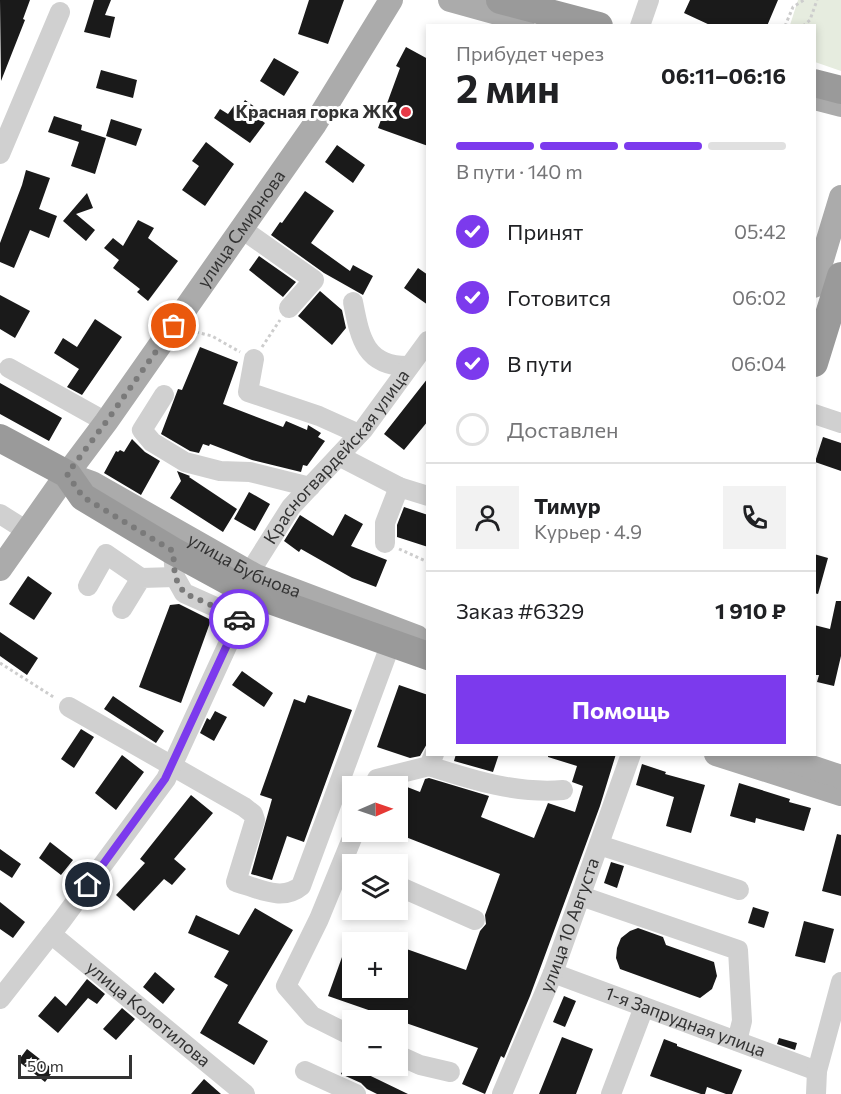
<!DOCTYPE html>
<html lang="ru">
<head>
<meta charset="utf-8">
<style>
  :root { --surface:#fff; --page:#f2f2f2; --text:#202124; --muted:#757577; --line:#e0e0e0; --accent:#7c3aed }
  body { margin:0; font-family:Commissioner,sans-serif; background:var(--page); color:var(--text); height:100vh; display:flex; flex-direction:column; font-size:22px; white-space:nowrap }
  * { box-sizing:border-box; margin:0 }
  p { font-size:20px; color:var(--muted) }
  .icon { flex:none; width:33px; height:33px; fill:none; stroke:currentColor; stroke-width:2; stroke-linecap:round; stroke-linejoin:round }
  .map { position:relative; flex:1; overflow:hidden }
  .sheet { position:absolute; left:426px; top:24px; width:390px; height:732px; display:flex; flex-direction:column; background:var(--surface); border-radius:0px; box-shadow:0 3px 9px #0003 }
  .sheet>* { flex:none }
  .needle { width:39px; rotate:88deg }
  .fabs { position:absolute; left:342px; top:776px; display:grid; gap:12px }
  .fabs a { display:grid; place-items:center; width:66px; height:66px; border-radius:0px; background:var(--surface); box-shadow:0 3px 9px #0003; font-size:30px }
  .scale { position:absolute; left:18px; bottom:15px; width:114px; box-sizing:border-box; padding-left:6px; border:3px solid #333; border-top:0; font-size:16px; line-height:21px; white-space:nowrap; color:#333; -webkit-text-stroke:4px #fff; paint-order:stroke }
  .pin { position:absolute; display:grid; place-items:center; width:51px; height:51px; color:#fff; margin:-26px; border:3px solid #fff; border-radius:50%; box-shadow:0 2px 6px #0007 }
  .courier { position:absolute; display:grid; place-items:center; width:60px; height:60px; margin:-30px; border:4px solid #7c3aed; border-radius:50%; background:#fff; color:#222; box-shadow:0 2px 8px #0007 }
  .overview em { font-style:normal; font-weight:700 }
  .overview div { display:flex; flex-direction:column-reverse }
  .overview { display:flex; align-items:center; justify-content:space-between; height:102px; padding:0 30px }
  h1 { font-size:39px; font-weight:700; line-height:45px }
  .bar { display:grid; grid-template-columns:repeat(4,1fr); gap:9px 6px; align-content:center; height:72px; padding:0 30px }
  .bar i { height:8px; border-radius:4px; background:var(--line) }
  .bar .on { background:var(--accent) }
  .bar p { grid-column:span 4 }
  .line { display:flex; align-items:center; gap:15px; padding:0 30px; border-top:2px solid var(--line) }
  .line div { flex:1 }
  .round { display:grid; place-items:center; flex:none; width:63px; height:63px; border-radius:0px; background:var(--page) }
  ol { padding:0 30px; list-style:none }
  li { display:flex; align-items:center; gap:18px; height:66px }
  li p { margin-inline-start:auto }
  li .icon { padding:6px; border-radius:50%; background:var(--accent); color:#fff; stroke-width:4 }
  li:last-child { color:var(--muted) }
  li i { width:33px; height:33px; border:3px solid var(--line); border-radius:50% }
  .primary-button { display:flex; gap:12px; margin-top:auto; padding:12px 30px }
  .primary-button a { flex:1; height:69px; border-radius:0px; background:var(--accent); color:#fff; font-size:24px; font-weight:700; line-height:69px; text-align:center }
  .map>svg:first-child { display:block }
  .green { fill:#e6ecdf }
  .building { fill:#1a1a1a }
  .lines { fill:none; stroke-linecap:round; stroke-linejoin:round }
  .path { stroke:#cdcdcd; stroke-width:3; stroke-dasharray:3 3; stroke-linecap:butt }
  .minor { stroke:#d0d0d0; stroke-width:20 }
  .major { stroke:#ababab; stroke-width:24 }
  .highway { stroke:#9a9a9a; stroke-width:28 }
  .done { stroke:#7a7a7a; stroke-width:6; stroke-dasharray:0 10.8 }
  .route { stroke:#7c3aed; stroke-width:8 }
  .poi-dot { fill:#e63946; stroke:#fff; stroke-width:2 }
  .labels { text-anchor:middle; stroke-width:6; stroke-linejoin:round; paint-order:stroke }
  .poi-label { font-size:18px; font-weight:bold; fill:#333; stroke:#fff; text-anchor:end }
  .street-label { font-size:18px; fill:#333; stroke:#fff }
</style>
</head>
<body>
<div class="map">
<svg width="841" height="1094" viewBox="0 0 841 1094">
  <rect width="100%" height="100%" fill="#fff"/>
  <!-- green -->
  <path class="green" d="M 798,0 L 841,0 L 841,71 L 815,62 L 814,26 L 790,25 Z"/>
  <!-- building -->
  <path class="building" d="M 0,0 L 30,0 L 23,19 L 25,20 L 1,81 Z
    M 94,0 L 111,0 L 105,15 L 115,17 L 110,38 L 84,32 Z
    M 309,0 L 344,0 L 328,44 L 298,34 Z
    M 690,0 L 778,0 L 767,26 L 712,26 L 684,13 Z
    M 406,47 L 428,59 L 428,146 L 378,128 L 400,68 L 396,66 Z
    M 274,58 L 299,72 L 284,96 L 260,81 Z
    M 101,70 L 137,80 L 133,98 L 96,88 Z
    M 245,100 L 262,112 L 258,118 L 265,123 L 250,143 L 214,118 L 220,109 L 228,114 L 236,103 L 241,106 Z
    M 54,116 L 82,125 L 81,130 L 106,138 L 95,174 L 71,166 L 79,142 L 48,132 Z
    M 111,119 L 142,129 L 136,146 L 106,136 Z
    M 206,142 L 234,164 L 205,206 L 182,190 L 199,166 L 192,161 Z
    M 337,145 L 365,165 L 353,183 L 325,162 Z
    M 26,170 L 50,178 L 39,209 L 57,216 L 49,238 L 30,230 L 14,268 L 0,262 L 0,243 L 22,185 Z
    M 305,191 L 334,211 L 311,243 L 350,271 L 353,265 L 373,276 L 363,295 L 324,273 L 271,235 L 280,222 L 282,223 Z
    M 87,193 L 93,208 L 76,214 L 95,230 L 86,241 L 63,221 Z
    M 138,220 L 154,228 L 148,238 L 178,261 L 148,301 L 137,292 L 140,289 L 113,268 L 119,260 L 104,248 L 113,238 L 123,246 Z
    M 259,256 L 296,282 L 283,297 L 249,270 Z
    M 418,268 L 428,275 L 428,305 L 404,288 Z
    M 320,291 L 342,310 L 346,328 L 332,345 L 298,316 Z
    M 0,295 L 30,311 L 15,338 L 0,329 Z
    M 95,319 L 122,337 L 82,395 L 67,387 L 79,369 L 54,353 L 63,338 L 77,347 Z
    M 200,347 L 238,362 L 223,404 L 283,427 L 286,421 L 307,430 L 308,425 L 321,433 L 318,437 L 325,441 L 307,466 L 303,465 L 301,472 L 252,460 L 210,444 L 209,446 L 203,444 L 199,453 L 190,451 L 161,434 L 178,389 L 182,390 Z
    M 428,378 L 428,421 L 404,450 L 384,434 Z
    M 0,383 L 62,418 L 49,441 L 0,414 Z
    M 823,437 L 841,443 L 841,471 L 815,462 Z
    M 132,439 L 145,452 L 160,461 L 141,495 L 104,473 L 116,451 L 118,452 L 120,450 L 124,452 Z
    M 177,471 L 190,476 L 189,477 L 237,509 L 223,532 L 170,498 L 181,481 Z
    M 249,492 L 270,504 L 255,531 L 234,519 Z
    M 404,507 L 428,515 L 428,547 L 397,537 L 397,525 Z
    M 345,514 L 363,524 L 351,546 L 387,560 L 376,587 L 352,578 L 301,549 L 299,552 L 284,541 L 300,515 L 333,536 Z
    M 814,554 L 828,558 L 818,594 L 814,593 Z
    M 28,576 L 52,593 L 34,620 L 9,604 Z
    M 836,601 L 841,601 L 841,656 L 834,686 L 817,682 L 819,675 L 814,675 L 814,625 L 830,629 Z
    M 179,604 L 211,620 L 181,703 L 139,687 L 170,605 Z
    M 0,632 L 38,658 L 27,675 L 0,656 Z
    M 242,671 L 273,693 L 264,707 L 232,685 Z
    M 399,685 L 428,695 L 428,742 L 420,756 L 410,758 L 377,747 Z
    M 308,695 L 352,710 L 304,842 L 287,836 L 272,880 L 251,874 L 272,799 L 260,795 L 294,699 L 305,703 Z
    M 113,696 L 164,731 L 156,743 L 104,709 Z
    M 215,711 L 227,717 L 214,741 L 200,733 L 207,718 L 210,720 Z
    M 81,729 L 94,737 L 74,768 L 61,759 Z
    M 456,754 L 499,754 L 493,772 L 454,761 Z
    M 548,754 L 616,754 L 600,806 L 530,996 L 504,1058 L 501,1056 L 485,1094 L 462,1084 L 478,1048 L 328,996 L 351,932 L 352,932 L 352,987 L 398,987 L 398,946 L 466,970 L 480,931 L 486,924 L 485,915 L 500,874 L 398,834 L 398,786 L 402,785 L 420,792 L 425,779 L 429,778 L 489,796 L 481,817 L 534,838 L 548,803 L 575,812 L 583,786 L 572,782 L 577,766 L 548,757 Z
    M 122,755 L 144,772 L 116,810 L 95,793 Z
    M 642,764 L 666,772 L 665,774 L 705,785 L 691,833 L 666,826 L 674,797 L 636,785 Z
    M 739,783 L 790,799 L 789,802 L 811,808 L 804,831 L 756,818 L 755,823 L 730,816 Z
    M 191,795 L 213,813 L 174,859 L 186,869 L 172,885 L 164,879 L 134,911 L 116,895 L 145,863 L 140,859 Z
    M 837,834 L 841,835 L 841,896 L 822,891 Z
    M 50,842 L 73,860 L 61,875 L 39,858 Z
    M 0,849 L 21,864 L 12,878 L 0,870 Z
    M 611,862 L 624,866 L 617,888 L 604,883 Z
    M 0,902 L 25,922 L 13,938 L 0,929 Z
    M 753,907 L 769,912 L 764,928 L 748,923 Z
    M 255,908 L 293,930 L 238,1023 L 268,1041 L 254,1065 L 200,1033 L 228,985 L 214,977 L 229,951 L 188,933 L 196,915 L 239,935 Z
    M 804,921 L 834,929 L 825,963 L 795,956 Z
    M 638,928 L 663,937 L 666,945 L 714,962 L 717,976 L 712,989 L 700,998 L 620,969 L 616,958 L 617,948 L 621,938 L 630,931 Z
    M 155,972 L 175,989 L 163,1004 L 143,987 Z
    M 87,979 L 105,994 L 97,1004 L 88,998 L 58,1033 L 38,1016 L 55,996 L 66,1006 Z
    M 564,996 L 576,1001 L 565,1027 L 553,1022 Z
    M 122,1008 L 135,1019 L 116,1040 L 103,1029 Z
    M 562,1037 L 593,1049 L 576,1094 L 539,1094 Z
    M 779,1038 L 797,1043 L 795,1050 L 777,1044 Z
    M 664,1039 L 677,1044 L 677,1046 L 742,1070 L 732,1094 L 726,1094 L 707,1087 L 705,1094 L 701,1094 L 650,1076 Z
    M 27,1049 L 54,1070 L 45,1082 L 18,1061 Z
    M 346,1064 L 408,1094 L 377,1094 L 367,1089 L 361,1083 L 341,1074 Z
    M 204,1079 L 221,1094 L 191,1094 Z"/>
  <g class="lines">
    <!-- path -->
    <path class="path" d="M 785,26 L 793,7 L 804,0
      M 803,26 L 810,20 L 817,0
      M 196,332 L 212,336 L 240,352
      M 262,347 L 280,320
      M 399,549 L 428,562
      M 0,663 L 55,698"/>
    <!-- minor -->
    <g class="minor">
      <path d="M 640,26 L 649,0"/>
      <path d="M 0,154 L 60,12"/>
      <path d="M 242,229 L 314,280 L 289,308"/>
      <path d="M 353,302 C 360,338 365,367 409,366"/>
      <path d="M 254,359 L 248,392 L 319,416 L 359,434"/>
      <path d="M 9,368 L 106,422"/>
      <path d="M 164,395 L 142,430 L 152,442 L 185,462 L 220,471 L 250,472 L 310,487"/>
      <path d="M 814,414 L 841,423"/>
      <path d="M 339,456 L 399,487"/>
      <path d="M 0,514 L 27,531"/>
      <path d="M 385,543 L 385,523 L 399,487 L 428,496"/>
      <path d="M 173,551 L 175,577 L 184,593 L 240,618"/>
      <path d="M 88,586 L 106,554 L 141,578"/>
      <path d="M 122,609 L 141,578 L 175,577"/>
      <path d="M 69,707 L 244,807 L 253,814 L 255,820 L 236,882 C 258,888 282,902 301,886 L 391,643"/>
      <path d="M 429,766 C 472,780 517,794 563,790"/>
      <path d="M 374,786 L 377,779 L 429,766 L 434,754"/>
      <path d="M 599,845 L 739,890"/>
      <path d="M 398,886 L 475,920"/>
      <path d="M 581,896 L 738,950 L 742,1021 L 737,1041"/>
      <path id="s1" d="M 51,934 L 245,1094"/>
      <path id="s2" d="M 553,973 L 817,1071"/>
      <path id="s3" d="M 0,999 L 62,920 L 166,779 L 247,603 L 256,576 L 255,564 L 291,507 L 363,430 L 428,341"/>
      <path d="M 352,1036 L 312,1016 L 286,986 L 319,919 L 355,831"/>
      <path d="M 398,1055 L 420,1065 L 450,1072"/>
      <path d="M 305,1071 L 356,1094"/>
      <path id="s4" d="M 502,1094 L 553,973 L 631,754"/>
      <path d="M 611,1094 L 644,1007"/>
      <path d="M 816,1094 L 817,1071 L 841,982"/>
    </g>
    <!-- major -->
    <g class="major">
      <path d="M 450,0 L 523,20"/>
      <path d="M 814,98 L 841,105"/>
      <path d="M 814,286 L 841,197"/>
      <path id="s5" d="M 67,474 L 92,483 L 256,576 L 417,637"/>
      <path id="s6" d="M 0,569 L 67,474 L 106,422 L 315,124 L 391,0"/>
      <path d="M 716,754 L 841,794"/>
      <path d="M 773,754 L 841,777"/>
    </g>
    <!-- highway -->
    <path class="highway" d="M 500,0 L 599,26
      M 814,83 L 841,90
      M 814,363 L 841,276
      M 0,438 L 67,474 L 83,497 L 173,551 L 250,593 L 428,656"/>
  </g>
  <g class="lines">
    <!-- done -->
    <path class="done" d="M 174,326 L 106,422 L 67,474 L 83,497 L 173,551 L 175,577 L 184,593 L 240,618 L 239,619"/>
    <!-- route -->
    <path class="route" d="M 88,885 L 165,779 L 239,619"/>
  </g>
  <!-- markers -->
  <circle class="poi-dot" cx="406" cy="112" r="6"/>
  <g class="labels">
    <!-- poi labels -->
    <g class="poi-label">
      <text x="394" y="118">Красная горка ЖК</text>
    </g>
    <!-- street labels -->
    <g class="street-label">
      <text dy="6" stroke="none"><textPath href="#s6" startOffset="417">улица Смирнова</textPath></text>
      <text dy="6" stroke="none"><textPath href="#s3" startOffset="645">Красногвардейская улица</textPath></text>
      <text dy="6" stroke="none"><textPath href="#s5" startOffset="200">улица Бубнова</textPath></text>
      <text dy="6" stroke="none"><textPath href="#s4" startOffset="182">улица 10 Августа</textPath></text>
      <text dy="6" stroke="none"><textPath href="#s1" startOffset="126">улица Колотилова</textPath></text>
      <text dy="6" stroke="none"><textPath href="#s2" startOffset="141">1-я Запрудная улица</textPath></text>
    </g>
  </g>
</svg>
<div class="fabs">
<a><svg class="needle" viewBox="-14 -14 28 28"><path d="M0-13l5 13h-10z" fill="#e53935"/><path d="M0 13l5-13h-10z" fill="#757577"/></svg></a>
<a><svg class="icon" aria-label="layers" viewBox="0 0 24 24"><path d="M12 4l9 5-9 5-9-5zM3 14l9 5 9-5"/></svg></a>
<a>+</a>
<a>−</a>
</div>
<div class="scale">50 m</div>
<div class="pin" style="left:174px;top:326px;background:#ea580c"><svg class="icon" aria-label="bag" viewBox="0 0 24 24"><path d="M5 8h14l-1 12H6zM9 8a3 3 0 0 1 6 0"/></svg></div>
<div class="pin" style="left:88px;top:885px;background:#1f2937"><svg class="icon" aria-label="home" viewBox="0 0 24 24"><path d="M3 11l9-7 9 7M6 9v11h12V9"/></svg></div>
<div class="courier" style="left:239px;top:619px"><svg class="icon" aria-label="car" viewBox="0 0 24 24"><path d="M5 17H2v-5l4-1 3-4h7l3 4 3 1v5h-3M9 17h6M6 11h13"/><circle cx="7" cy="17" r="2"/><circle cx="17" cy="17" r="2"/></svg></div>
<section class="sheet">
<div class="overview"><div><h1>2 мин</h1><p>Прибудет через</p></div><em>06:11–06:16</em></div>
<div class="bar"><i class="on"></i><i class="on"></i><i class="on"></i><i></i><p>В пути · 140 m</p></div>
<ol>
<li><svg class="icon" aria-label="check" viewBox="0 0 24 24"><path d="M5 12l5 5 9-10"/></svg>Принят<p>05:42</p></li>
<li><svg class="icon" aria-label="check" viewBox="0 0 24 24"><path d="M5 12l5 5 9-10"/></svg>Готовится<p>06:02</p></li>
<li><svg class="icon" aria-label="check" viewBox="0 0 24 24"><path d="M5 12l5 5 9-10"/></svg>В пути<p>06:04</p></li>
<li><i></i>Доставлен</li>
</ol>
<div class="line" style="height:108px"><a class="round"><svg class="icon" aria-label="person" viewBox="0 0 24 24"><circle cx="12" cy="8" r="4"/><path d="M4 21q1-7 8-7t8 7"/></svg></a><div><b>Тимур</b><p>Курьер · 4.9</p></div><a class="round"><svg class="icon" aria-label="phone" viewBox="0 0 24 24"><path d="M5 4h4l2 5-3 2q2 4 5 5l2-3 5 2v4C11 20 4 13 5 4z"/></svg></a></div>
<div class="line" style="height:78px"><div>Заказ #6329</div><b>1 910 ₽</b></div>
<div class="primary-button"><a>Помощь</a></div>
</section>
</div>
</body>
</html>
